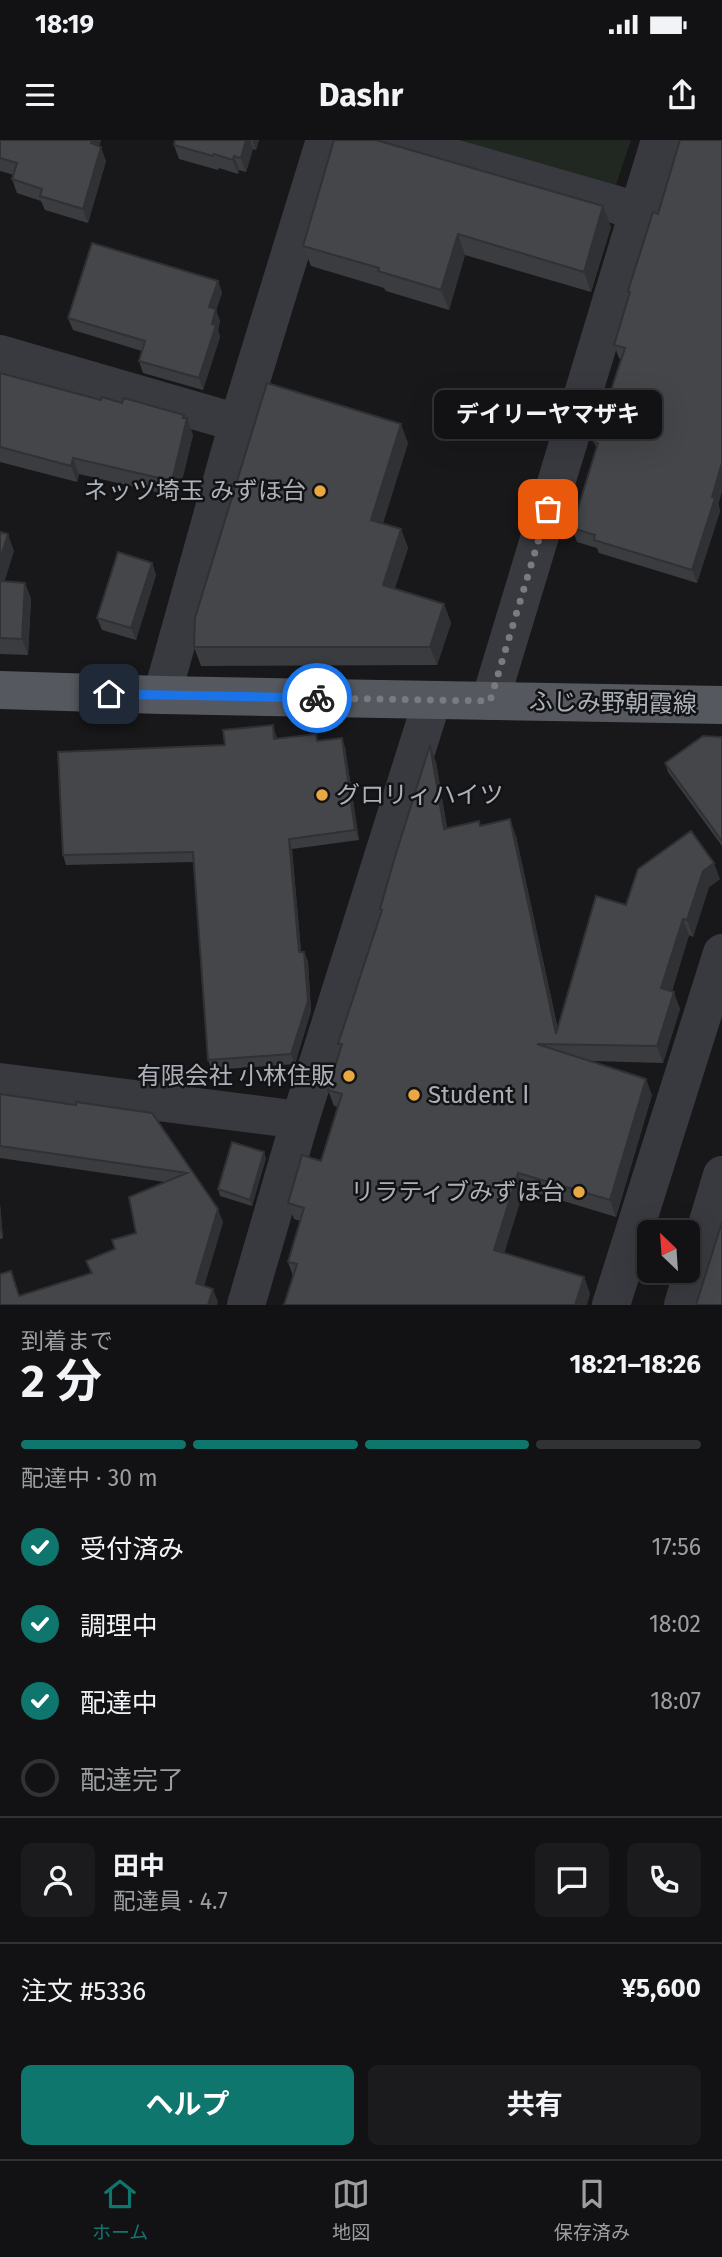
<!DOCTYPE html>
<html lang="ja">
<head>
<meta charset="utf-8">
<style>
  :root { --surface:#121214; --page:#1b1b1d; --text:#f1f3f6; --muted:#9c9ea0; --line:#313234; --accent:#0f766e }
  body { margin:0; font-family:"Fira Sans","Noto Sans JP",sans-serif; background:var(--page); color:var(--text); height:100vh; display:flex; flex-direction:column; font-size:26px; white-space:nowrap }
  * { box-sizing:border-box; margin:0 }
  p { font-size:23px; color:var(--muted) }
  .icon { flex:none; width:38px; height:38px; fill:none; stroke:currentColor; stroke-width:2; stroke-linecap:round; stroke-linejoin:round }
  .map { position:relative; height:1165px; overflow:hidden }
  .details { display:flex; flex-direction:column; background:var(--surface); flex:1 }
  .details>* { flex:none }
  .needle { width:46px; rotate:335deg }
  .tools { position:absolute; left:637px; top:1080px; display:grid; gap:14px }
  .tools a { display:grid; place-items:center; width:63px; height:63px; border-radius:10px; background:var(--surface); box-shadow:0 7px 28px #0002,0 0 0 2px var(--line); font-size:35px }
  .pin { position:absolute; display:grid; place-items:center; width:60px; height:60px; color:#fff; margin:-30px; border-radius:14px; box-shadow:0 4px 10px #0006 }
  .courier { position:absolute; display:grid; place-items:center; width:70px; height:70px; margin:-35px; border:5px solid #1a73e8; border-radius:50%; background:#fff; color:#222; box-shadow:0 2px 9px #0007 }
  .bubble { position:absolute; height:49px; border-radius:10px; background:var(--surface); box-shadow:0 7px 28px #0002,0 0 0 2px var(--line); font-size:23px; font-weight:700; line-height:49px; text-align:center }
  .headline em { font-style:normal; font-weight:700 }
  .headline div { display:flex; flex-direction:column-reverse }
  .headline { display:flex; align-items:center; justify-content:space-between; height:119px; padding:0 21px }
  h1 { font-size:46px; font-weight:700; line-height:52px }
  .bar { display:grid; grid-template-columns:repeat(4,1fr); gap:10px 7px; align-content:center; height:84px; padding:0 21px }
  .bar i { height:9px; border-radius:5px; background:var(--line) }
  .bar .on { background:var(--accent) }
  .bar p { grid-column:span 4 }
  .line { display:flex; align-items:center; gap:18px; padding:0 21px; border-top:2px solid var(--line) }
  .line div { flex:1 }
  .round { display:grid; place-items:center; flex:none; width:74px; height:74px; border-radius:10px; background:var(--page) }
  ol { padding:0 21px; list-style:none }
  li { display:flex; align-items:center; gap:21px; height:77px }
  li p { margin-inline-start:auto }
  li .icon { padding:7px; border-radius:50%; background:var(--accent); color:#fff; stroke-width:4 }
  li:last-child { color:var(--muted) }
  li i { width:38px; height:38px; border:4px solid var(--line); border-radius:50% }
  .button { display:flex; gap:14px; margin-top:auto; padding:14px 21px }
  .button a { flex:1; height:80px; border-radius:10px; background:var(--accent); color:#fff; font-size:28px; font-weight:700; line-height:80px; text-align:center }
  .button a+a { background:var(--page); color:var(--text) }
  .status { display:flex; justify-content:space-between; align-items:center; height:49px; padding:0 35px; background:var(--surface); direction:ltr }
  .status svg { height:19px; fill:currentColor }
  header { display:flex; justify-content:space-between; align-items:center; height:91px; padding:0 21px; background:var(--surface); font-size:32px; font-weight:700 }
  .tabs { display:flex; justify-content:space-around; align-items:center; height:98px; border-top:2px solid var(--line); background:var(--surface); font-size:19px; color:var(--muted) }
  .tabs a { display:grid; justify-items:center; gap:4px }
  .tabs .on { color:var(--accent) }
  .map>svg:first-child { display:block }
  .green { fill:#202821 }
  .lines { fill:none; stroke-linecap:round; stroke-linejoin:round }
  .minor { stroke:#393a3f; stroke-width:38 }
  .major { stroke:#55585e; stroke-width:38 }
  .wall { fill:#3b3c40 }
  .shaded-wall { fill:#303134 }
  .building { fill:#45464a; stroke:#303134; stroke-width:2 }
  .done { stroke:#787b81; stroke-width:7; stroke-dasharray:0 12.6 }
  .route { stroke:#1a73e8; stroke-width:9 }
  .poi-dot { fill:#e9a841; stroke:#131315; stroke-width:2.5 }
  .labels { text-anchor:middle; stroke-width:5; stroke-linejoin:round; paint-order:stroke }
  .poi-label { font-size:24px; fill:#abb0b9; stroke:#131315; text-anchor:end }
  .street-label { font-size:24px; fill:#abb0b9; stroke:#131315 }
</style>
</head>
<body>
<div class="status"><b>18:19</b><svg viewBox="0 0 49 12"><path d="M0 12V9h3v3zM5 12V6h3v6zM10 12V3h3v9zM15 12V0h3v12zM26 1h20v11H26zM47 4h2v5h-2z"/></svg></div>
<header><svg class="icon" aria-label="menu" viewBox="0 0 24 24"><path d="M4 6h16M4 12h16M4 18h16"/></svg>Dashr<svg class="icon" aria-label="share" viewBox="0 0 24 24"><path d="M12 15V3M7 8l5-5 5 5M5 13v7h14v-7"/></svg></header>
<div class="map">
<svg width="722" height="1165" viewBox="0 0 722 1165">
  <rect width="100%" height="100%" fill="#18181a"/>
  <!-- green -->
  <path class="green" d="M 426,0 L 631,0 L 614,51 Z"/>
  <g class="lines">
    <!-- minor -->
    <path class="minor" d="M 390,0 L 638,71
      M 0,214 L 238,283
      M 162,555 L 238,283 L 325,0
      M 490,561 L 660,0
      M 0,942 L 300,980
      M 246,1165 L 300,980 L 432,561
      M 611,1165 L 722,813
      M 683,1165 L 722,1035"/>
    <!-- major -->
    <path class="major" d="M 0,550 L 162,555 L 722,565"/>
  </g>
  <!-- wall -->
  <path class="wall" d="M 0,0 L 101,0 L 99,6 L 106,21 L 88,83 L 45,70 L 41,61 L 17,53 L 12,39 L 14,35 L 0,31 Z
    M 175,0 L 259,0 L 256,10 L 253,9 L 246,32 L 239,30 L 238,34 L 219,28 L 218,30 L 179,19 L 174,5 Z
    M 334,0 L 611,87 L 591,152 L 465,115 L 449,170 L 386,151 L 384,148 L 311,126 L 303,106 Z
    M 658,74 L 720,371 L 697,443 L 599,413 L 597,408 L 577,402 L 572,388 L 597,309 L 594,302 L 621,219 L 619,218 L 614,205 L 629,154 L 628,151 Z
    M 218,141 L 222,153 L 216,170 L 220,181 L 218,190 L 220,197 L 203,250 L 143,233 L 139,221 L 142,211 L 73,190 L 68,178 Z
    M 0,233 L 101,260 L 185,278 L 193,295 L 178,357 L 79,334 L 77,342 L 0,322 Z
    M 408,303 L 383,383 L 401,389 L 408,408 L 394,449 L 444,464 L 451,483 L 437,525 L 201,526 L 194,507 Z
    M 0,392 L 14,411 L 4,441 L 25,443 L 31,459 L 28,515 L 0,514 Z
    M 152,423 L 156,435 L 136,500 L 102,490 L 97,478 Z
    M 276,595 L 277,599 L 319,601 L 345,607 L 359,700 L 292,709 L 301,812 L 304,812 L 308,822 L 311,871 L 295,924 L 212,930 L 208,920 L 194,722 L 66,725 L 63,715 L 225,605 Z
    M 722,597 L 722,706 L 668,632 L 665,623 Z
    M 436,622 L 447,688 L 479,681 L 481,686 L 516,696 L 558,889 L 626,765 L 720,739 L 709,747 L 693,797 L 689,795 L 672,851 L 680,869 L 663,923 L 592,921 L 652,955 L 616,1077 L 524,1049 L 504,1113 L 584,1137 L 590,1154 L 293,1136 L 288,1122 L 300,1081 L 294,1079 L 288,1063 L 321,1021 L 338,967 L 334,966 L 328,950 L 340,911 L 338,904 L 381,772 L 380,769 Z
    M 0,954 L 76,965 L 152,973 L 223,1082 L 204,1146 L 218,1162 L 19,1156 L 91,1134 L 86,1121 L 115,1109 L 136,1093 L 165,1042 L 0,1018 Z
    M 266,1018 L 252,1066 L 220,1056 L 218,1049 Z
    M 0,1064 L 3,1098 L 0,1099 Z"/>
  <!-- shaded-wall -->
  <path class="shaded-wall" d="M 92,0 L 101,0 L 96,18 L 91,3 Z
    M 246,0 L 250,0 L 253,9 L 246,32 L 241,18 Z
    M 252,0 L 259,0 L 256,10 Z
    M 101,7 L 106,21 L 88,83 L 83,69 Z
    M 234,16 L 239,30 L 238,34 L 233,20 Z
    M 603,66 L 611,87 L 591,152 L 584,132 Z
    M 458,94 L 465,115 L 449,170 L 441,150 Z
    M 218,141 L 222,153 L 216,170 L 220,181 L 218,190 L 220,197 L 203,250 L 199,238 L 209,167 Z
    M 184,275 L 186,282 L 187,278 L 193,295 L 178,357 L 172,341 Z
    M 401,284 L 408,303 L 378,399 L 371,380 Z
    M 73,318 L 79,334 L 77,342 L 71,326 Z
    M 722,323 L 722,352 L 718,366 L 720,371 L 697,443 L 692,430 L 712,357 Z
    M 401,389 L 408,408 L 390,464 L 383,445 Z
    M 8,394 L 14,411 L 0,456 L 0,420 Z
    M 152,423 L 156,435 L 136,500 L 131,488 Z
    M 25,443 L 31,459 L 28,515 L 22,499 Z
    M 444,464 L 451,483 L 437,525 L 430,507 Z
    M 273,585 L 276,595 L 278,609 L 274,599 Z
    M 342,598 L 345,607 L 359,700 L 355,690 Z
    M 430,605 L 436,622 L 450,706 L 444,689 Z
    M 510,679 L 516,696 L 561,904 L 556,894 Z
    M 289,699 L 292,709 L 302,822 L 299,812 Z
    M 714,723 L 720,739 L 709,747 L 693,797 L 687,780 L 703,731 Z
    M 683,779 L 689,795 L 667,865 L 661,848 Z
    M 304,812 L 308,822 L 311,871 L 295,924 L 291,914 Z
    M 674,852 L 680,869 L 663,923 L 657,906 Z
    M 646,939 L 652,955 L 616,1077 L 610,1060 Z
    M 264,1012 L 266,1018 L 252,1066 L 250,1060 Z
    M 518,1033 L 524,1049 L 500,1127 L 494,1110 Z
    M 0,1064 L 3,1098 L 0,1089 Z
    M 218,1069 L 223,1082 L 201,1157 L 196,1143 Z
    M 584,1137 L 590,1154 L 587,1165 L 575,1165 Z
    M 213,1149 L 218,1162 L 217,1165 L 208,1165 Z"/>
  <!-- building -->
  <path class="building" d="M 0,0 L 92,0 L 91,3 L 101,7 L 83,69 L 40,56 L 42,49 L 12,39 L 17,23 L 0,18 Z
    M 175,0 L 246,0 L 241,18 L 234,16 L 233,20 L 214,14 L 213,16 L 174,5 Z
    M 334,0 L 376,0 L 603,66 L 584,132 L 458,94 L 441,150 L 378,131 L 379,128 L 303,106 Z
    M 680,0 L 722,0 L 722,323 L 712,357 L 715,358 L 692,430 L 594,400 L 595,395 L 572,388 L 598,303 L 594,302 L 625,208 L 614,205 L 630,152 L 628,151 L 653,72 L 658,74 Z
    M 92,103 L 218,141 L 209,167 L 216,169 L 212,184 L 216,185 L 199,238 L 139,221 L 145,201 L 68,178 Z
    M 0,233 L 101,260 L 102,257 L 122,263 L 124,258 L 184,275 L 183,278 L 187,278 L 172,341 L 73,318 L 71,326 L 0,307 Z
    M 267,243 L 401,284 L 371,380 L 401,389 L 383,445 L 444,464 L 430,507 L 194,507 L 195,478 Z
    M 0,392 L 8,394 L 0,420 Z
    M 118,412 L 152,423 L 131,488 L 97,478 Z
    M 0,441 L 25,443 L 22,499 L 0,498 Z
    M 273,585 L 274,599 L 316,594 L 317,601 L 342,598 L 355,690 L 289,699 L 299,812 L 304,812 L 308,861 L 291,914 L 208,920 L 193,712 L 63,715 L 58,612 L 225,605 L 223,590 Z
    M 703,596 L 722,597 L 722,701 L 665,623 Z
    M 430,605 L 444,689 L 479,681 L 480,686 L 510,679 L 556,894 L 596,756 L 626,765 L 638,729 L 691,691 L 714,723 L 703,731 L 687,780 L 683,779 L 661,848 L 674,852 L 657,906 L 537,904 L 646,939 L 610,1060 L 518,1033 L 494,1110 L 584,1137 L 575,1165 L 284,1165 L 297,1124 L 288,1122 L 304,1068 L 288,1063 L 302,1015 L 321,1021 L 342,954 L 328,950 L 342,904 L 338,904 L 382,770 L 380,769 L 394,720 Z
    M 0,954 L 76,965 L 76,962 L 152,973 L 218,1069 L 196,1143 L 213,1149 L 208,1165 L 0,1165 L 0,1134 L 11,1131 L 19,1156 L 92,1133 L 86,1121 L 115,1109 L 112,1100 L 136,1093 L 129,1057 L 187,1033 L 0,1006 Z
    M 232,1002 L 264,1012 L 250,1060 L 218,1049 Z
    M 722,1082 L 722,1165 L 696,1165 Z"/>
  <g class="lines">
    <!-- done -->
    <path class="done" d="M 317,558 L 490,561 L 548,369"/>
    <!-- route -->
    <path class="route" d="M 109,554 L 317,558"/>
  </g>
  <!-- markers -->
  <g class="poi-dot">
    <circle cx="320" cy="351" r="7"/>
    <circle cx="322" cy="655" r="7"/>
    <circle cx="349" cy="936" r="7"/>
    <circle cx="414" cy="955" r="7"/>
    <circle cx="579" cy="1052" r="7"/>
  </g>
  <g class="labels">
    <!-- poi labels -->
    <g class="poi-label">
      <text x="306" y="359">ネッツ埼玉 みずほ台</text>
      <text x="336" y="663" text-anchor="start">グロリィハイツ</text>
      <text x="335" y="944">有限会社 小林住販</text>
      <text x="428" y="963" text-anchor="start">StudentⅠ</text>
      <text x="565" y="1060">リラティブみずほ台</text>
    </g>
    <!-- street labels -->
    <g class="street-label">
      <text transform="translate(613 563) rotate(1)" y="8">ふじみ野朝霞線</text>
    </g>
  </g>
</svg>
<div class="tools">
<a><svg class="needle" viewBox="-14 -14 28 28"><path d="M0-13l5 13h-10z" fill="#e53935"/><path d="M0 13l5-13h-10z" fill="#9c9ea0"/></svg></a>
</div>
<div class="pin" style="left:548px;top:369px;background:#ea580c"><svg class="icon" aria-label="bag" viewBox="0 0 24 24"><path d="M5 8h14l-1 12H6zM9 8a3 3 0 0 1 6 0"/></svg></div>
<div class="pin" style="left:109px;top:554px;background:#1f2937"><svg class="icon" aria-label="home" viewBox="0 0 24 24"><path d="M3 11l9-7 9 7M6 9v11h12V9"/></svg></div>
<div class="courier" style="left:317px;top:558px"><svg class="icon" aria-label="bike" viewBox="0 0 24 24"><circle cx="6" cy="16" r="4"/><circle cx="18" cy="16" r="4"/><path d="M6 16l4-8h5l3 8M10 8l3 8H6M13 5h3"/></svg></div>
<div class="bubble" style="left:434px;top:250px;width:228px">デイリーヤマザキ</div>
</div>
<section class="details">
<div class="headline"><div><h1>2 分</h1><p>到着まで</p></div><em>18:21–18:26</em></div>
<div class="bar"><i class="on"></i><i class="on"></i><i class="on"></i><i></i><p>配達中 · 30 m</p></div>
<ol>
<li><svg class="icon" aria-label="check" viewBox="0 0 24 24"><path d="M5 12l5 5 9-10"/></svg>受付済み<p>17:56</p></li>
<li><svg class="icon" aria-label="check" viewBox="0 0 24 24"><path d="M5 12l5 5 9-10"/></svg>調理中<p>18:02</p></li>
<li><svg class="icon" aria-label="check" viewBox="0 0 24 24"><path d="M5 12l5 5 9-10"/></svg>配達中<p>18:07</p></li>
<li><i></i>配達完了</li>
</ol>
<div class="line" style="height:126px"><a class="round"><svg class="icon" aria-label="person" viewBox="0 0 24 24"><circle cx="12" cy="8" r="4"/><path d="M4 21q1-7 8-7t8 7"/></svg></a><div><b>田中</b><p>配達員 · 4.7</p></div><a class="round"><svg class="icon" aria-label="chat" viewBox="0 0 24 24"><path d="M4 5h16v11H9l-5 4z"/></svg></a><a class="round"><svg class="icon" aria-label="phone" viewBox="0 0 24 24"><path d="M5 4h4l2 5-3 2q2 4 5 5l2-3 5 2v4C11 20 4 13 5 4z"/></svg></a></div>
<div class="line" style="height:91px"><div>注文 #5336</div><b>¥5,600</b></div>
<div class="button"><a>ヘルプ</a><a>共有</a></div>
</section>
<nav class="tabs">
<a class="on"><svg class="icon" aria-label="home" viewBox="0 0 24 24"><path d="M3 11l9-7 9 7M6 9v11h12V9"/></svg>ホーム</a>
<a><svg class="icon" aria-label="map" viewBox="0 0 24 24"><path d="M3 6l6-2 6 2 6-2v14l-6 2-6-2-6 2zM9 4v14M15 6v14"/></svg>地図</a>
<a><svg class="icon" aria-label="saved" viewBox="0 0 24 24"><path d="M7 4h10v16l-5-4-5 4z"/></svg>保存済み</a>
</nav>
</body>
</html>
